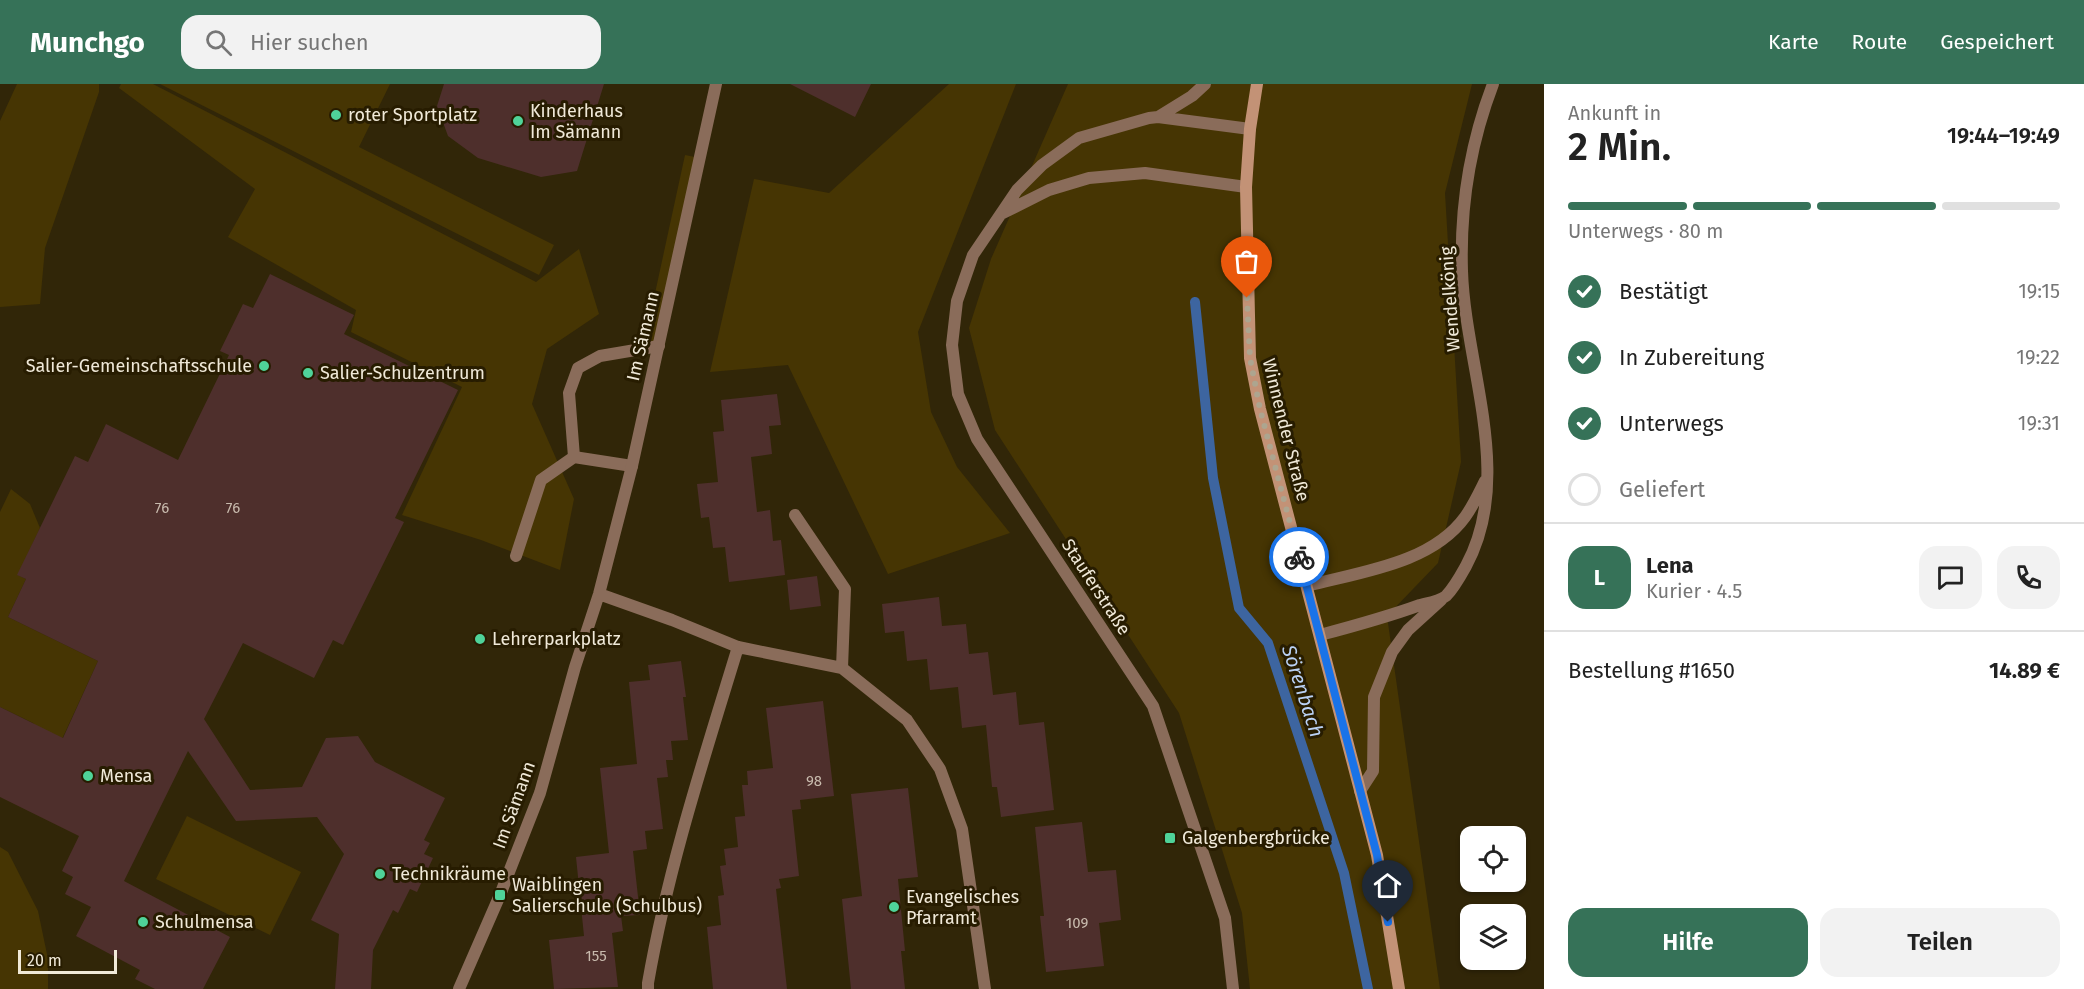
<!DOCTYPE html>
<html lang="de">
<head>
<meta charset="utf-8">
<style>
  :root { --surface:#fff; --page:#f2f2f2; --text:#222; --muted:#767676; --line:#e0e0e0; --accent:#367258 }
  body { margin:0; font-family:"Fira Sans",sans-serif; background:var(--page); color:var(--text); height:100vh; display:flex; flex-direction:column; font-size:22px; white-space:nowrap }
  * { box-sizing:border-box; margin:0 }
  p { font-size:20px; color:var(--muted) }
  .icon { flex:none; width:33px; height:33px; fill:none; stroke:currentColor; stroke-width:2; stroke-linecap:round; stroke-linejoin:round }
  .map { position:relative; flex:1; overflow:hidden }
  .details { display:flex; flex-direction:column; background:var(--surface); width:540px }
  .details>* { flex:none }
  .tools { position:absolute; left:1460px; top:742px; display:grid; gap:12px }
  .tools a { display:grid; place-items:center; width:66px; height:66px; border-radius:12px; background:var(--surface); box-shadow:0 2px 4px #0004; font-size:30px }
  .scale { position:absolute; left:18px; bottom:15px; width:99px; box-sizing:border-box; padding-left:6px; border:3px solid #f0e9d8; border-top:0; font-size:16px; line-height:21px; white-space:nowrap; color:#f0e9d8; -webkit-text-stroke:4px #271c00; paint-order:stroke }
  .pin { position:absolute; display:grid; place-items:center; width:51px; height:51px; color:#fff; margin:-62px -26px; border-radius:50% 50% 50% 0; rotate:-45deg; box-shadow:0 0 6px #0007 }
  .pin .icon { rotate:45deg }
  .courier { position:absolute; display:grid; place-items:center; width:60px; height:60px; margin:-30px; border:4px solid #1a73e8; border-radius:50%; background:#fff; color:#222; box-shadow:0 2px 8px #0007 }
  .head em { font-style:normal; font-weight:600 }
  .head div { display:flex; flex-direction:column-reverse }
  .head { display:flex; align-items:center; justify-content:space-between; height:102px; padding:0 24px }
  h1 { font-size:39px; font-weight:600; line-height:45px }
  .bar { display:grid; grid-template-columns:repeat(4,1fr); gap:9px 6px; align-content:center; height:72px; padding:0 24px }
  .bar i { height:8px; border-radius:4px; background:var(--line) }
  .bar .selected { background:var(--accent) }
  .bar p { grid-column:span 4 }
  .line { display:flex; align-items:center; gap:15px; padding:0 24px; border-top:2px solid var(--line) }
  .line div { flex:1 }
  .round { display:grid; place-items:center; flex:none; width:63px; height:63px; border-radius:18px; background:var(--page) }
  ol { padding:0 24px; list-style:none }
  li { display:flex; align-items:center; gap:18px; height:66px }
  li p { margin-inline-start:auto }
  li .icon { padding:6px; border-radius:50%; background:var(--accent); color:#fff; stroke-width:4 }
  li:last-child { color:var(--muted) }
  li i { width:33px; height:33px; border:3px solid var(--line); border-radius:50% }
  .primary-button { display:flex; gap:12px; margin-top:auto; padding:12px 24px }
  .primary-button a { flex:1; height:69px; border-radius:18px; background:var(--accent); color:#fff; font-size:24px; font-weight:600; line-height:69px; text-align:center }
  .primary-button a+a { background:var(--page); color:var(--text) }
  header { display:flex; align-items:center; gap:36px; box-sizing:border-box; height:84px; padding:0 30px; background:var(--accent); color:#fff }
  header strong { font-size:28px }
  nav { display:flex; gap:33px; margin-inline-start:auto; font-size:21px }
  .search { width:420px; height:54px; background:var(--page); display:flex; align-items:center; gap:15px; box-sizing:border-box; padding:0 21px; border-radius:18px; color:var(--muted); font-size:22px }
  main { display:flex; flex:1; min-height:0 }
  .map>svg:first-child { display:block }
  .green { fill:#463503 }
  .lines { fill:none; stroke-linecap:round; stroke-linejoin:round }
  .stream { stroke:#3d65a0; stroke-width:10 }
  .building { fill:#4e2f2c }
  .lane { stroke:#8a6c5a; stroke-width:12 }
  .street { stroke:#8a6c5a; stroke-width:12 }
  .secondary { stroke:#c39276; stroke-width:12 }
  .done { stroke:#ada58f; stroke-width:6; stroke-dasharray:0 10.8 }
  .route { stroke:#1a73e8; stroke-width:8 }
  .poi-dot { fill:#4fd399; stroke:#271c00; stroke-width:2 }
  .labels { text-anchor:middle; stroke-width:6; stroke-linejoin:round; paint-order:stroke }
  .number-label { font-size:15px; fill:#c8baad }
  .poi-label { font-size:18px; fill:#f0e9d8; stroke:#271c00; text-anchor:start }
  .street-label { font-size:18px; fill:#f0e9d8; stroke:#271c00 }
  .water-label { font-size:20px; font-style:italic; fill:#bad1f4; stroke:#271c00 }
</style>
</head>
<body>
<header>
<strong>Munchgo</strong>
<div class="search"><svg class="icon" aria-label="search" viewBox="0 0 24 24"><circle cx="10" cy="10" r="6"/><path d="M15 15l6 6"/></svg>Hier suchen</div>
<nav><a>Karte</a><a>Route</a><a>Gespeichert</a></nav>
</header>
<main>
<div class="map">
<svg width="1544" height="905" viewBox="0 0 1544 905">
  <rect width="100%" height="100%" fill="#312608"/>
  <!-- green -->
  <path class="green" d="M 17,0 L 99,0 L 99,8 L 45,164 L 40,220 L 0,223 L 0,37 Z
    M 121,0 L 153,0 L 536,198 L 579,165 L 599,230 L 547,265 L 532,320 L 574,415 L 560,486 L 481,456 L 402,431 L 462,303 L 351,248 L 356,226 L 228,153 L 255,105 L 119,4 Z
    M 160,0 L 390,0 L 359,63 L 554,161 L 539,191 Z
    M 949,0 L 1016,0 L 918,248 L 931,328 L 957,383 L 1010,449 L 888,490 L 788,281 L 710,288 L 754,95 L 829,109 Z
    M 1068,0 L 1472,0 L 1445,109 L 1461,378 L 1438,479 L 1387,532 L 1440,905 L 1250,905 L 1242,829 L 1179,629 L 995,346 L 969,244 L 991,175 Z
    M 685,71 L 695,73 L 654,259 L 644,260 Z
    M 11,405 L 30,420 L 40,444 L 18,491 L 26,495 L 8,533 L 98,577 L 57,666 L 33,639 L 0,623 L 0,428 Z
    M 187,732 L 301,788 L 270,851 L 156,795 Z
    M 0,763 L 8,768 L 38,827 L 48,875 L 48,905 L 0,905 Z"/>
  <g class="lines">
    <!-- stream -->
    <path class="stream" d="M 1195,218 L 1213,394 L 1239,524 L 1268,559 L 1344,789 L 1368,905"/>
  </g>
  <!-- building -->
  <path class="building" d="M 444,0 L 604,0 L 577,87 L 541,93 L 478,74 L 448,52 L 437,22 Z
    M 790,0 L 871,0 L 855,33 Z
    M 270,190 L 354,231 L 344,250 L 458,306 L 395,434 L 404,438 L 343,561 L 333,556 L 314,594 L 243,559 L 204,635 L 250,706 L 302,703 L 326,654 L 358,652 L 375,678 L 445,714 L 424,756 L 430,759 L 424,770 L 433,774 L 417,808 L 410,805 L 398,829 L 393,826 L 373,866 L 371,905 L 335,905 L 339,850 L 311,836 L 344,770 L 317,733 L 236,737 L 188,667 L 124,797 L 230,853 L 203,905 L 155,905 L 135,895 L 140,886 L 76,852 L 91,823 L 65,810 L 73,793 L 62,787 L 79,752 L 0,713 L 0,623 L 63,654 L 98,577 L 8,533 L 26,495 L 17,491 L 75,372 L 88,378 L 106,340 L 178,376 L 229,271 L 220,267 L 243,220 L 253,224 Z
    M 777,310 L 781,341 L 769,342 L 772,370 L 751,373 L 757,428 L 770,426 L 773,457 L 781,456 L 785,491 L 729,498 L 725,463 L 713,464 L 709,433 L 701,434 L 697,400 L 718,398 L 713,348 L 724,347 L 721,316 Z
    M 817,492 L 821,522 L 790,526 L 787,496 Z
    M 939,513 L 942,542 L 966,540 L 969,570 L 988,568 L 993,611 L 1016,608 L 1019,641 L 1044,638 L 1054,726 L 1001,733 L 997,703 L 992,703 L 986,641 L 962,644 L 958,603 L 930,606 L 927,575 L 907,577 L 904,547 L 885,549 L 882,520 Z
    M 681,577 L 686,613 L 683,613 L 688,656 L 671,657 L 673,676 L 666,676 L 668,693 L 657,694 L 663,745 L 645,747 L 647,765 L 633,767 L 640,831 L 621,832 L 623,847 L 612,849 L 618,903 L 554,905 L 549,856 L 584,852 L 576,773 L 609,769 L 600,684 L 637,680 L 629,598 L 650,596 L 648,581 Z
    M 823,617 L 834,712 L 800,716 L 801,725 L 792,726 L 799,792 L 779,795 L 781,804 L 776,805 L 787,905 L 713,905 L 707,843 L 721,841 L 718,812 L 724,811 L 720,782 L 726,781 L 724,765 L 738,763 L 735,733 L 745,732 L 742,701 L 748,701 L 747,687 L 773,684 L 766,624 Z
    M 908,704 L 918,793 L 898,795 L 905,867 L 901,867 L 905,905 L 851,905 L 842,815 L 862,812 L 851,710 Z
    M 1082,738 L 1088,788 L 1116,786 L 1121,836 L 1099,839 L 1104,882 L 1046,888 L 1040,832 L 1044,832 L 1035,743 Z"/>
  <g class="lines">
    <!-- lane -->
    <path class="lane" d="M 574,373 L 569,309 L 578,284 L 600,272 L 659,262
      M 516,472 L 541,396 L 574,373 L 632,382"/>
    <!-- street -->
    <path class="street" d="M 1158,33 L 1192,12 L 1205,0
      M 1001,130 L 1049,106 L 1089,94 L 1145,89 L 1246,103
      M 795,431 L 845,505 L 842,584
      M 1307,502 C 1359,488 1431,480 1465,433 C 1473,422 1479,409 1485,397
      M 599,510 L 672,536 L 738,563 L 842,584 L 907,636 L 940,685 L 962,745 L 985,905
      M 1320,551 C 1354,542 1387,533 1420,521 C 1428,519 1440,517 1446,512 C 1454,504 1461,491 1466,482 C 1515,392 1465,282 1462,187 C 1460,123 1470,60 1493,0
      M 1360,707 L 1373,687 L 1374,613 L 1392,568 L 1408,546 L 1441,516
      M 459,905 L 500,811 L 540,709 L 575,583 L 599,510 L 632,382 L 716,0
      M 648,905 L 648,899 C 668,784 704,674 738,563
      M 1233,905 L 1225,834 L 1153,622 L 977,355 L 958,310 L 952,261 L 957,217 L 973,171 L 1017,106 L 1042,81 L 1079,54 L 1149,34 L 1158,33 L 1250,45"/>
    <!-- secondary -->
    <path class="secondary" d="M 1257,0 L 1250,45 L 1246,103 L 1250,274 L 1260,325 L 1377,771 L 1399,905"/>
  </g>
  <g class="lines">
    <!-- done -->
    <path class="done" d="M 1247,214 L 1250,274 L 1260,325 L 1299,473"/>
    <!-- route -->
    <path class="route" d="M 1299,473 L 1377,771 L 1388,838"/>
  </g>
  <!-- markers -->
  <g class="poi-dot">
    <circle cx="336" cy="31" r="6"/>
    <circle cx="518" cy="37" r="6"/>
    <circle cx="264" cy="282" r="6"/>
    <circle cx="308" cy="289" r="6"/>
    <circle cx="480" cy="555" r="6"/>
    <circle cx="88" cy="692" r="6"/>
    <rect x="1164" y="748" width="12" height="12" rx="3"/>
    <circle cx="380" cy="790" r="6"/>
    <rect x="494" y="805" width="12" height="12" rx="3"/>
    <circle cx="894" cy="823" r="6"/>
    <circle cx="143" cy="838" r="6"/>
  </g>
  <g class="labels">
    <!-- number labels -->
    <g class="number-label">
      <text x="162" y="429">76</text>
      <text x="233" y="429">76</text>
      <text x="814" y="702">98</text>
      <text x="1077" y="844">109</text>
      <text x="596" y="877">155</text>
    </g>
    <!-- poi labels -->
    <g class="poi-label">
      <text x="530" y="33">Kinderhaus<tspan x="530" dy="21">Im Sämann</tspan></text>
      <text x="348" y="37">roter Sportplatz</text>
      <text x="252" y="288" text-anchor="end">Salier-Gemeinschaftsschule</text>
      <text x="320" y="295">Salier-Schulzentrum</text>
      <text x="492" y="561">Lehrerparkplatz</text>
      <text x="100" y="698">Mensa</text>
      <text x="1182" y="760">Galgenbergbrücke</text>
      <text x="392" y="796">Technikräume</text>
      <text x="512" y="807">Waiblingen<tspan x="512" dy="21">Salierschule (Schulbus)</tspan></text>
      <text x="906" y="819">Evangelisches<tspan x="906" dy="21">Pfarramt</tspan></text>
      <text x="155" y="844">Schulmensa</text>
    </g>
    <!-- street labels -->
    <g class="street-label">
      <text transform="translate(1450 215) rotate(-94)" y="6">Wendelkönig</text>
      <text transform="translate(643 252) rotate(-77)" y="6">Im Sämann</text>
      <text transform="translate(1286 346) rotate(76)" y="6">Winnender Straße</text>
      <text transform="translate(1096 503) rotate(57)" y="6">Stauferstraße</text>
      <text transform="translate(514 721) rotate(-70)" y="6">Im Sämann</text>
    </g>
    <!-- water labels -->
    <g class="water-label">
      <text transform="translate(1303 607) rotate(72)" y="7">Sörenbach</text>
    </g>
  </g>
</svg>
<div class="tools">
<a><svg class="icon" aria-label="locate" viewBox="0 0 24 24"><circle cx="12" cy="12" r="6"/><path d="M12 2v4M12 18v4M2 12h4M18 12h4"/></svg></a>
<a><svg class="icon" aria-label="layers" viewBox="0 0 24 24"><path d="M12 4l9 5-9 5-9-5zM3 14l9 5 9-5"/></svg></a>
</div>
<div class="scale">20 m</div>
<div class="pin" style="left:1247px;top:214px;background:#ea580c"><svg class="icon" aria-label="bag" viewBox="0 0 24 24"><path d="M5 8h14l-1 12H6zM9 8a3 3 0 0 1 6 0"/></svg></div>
<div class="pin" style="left:1388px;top:838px;background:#1f2937"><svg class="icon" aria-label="home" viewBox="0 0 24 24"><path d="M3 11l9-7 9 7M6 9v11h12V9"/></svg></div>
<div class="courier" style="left:1299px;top:473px"><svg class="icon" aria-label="bike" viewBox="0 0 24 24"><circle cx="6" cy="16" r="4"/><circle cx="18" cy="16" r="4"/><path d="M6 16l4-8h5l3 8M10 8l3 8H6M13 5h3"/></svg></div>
</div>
<section class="details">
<div class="head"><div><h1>2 Min.</h1><p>Ankunft in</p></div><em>19:44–19:49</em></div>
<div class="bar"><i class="selected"></i><i class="selected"></i><i class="selected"></i><i></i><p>Unterwegs · 80 m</p></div>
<ol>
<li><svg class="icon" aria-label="check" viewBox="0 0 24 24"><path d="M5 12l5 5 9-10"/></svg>Bestätigt<p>19:15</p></li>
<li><svg class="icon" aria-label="check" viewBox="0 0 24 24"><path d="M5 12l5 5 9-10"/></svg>In Zubereitung<p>19:22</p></li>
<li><svg class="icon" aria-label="check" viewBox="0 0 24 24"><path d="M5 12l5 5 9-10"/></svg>Unterwegs<p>19:31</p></li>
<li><i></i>Geliefert</li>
</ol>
<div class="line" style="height:108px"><b class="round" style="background:var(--accent);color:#fff">L</b><div><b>Lena</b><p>Kurier · 4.5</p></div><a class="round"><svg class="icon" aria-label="chat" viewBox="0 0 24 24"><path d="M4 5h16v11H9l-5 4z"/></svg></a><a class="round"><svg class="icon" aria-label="phone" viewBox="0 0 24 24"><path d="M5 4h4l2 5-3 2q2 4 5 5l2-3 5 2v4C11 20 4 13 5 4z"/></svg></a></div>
<div class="line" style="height:78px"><div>Bestellung #1650</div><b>14.89 €</b></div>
<div class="primary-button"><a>Hilfe</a><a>Teilen</a></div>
</section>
</main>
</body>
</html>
